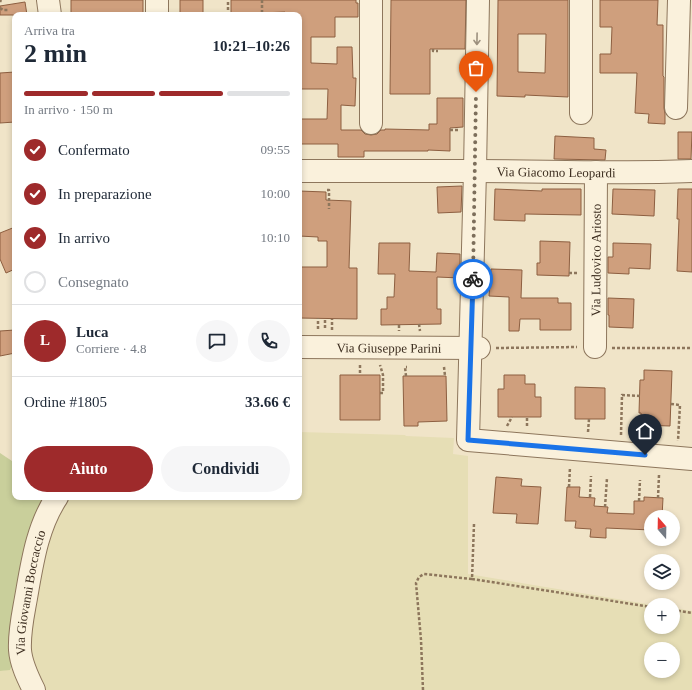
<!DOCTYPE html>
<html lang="it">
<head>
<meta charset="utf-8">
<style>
  :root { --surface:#fff; --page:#f6f6f7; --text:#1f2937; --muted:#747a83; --line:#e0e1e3; --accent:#9e2a2b }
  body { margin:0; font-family:Georgia,serif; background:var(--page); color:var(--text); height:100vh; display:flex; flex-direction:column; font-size:15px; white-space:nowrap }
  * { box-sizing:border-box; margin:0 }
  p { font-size:13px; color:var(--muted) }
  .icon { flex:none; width:22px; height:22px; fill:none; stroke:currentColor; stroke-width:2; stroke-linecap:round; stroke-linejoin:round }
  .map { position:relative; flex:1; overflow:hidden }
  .panel { position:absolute; left:12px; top:12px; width:290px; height:488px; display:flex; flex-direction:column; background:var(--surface); border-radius:8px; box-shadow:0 2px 6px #0003 }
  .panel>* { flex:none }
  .needle { width:26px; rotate:340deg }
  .buttons { position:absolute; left:644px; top:510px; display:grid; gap:8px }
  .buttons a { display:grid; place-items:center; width:36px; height:36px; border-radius:50%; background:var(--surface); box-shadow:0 2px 6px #0003; font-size:20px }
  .pin { position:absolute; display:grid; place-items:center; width:34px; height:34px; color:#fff; margin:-41px -17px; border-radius:50% 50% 50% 0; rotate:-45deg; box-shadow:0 0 4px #0007 }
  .pin .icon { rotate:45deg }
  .courier { position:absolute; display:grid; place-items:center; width:40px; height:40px; margin:-20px; border:3px solid #1a73e8; border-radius:50%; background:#fff; color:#222; box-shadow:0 1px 5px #0007 }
  .overview em { font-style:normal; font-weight:800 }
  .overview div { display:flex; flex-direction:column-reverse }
  .overview { display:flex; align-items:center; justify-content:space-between; height:68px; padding:0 12px }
  h1 { font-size:26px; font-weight:800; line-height:30px }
  .bar { display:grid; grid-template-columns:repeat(4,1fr); gap:6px 4px; align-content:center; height:48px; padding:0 12px }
  .bar i { height:5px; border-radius:3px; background:var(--line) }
  .bar .selected { background:var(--accent) }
  .bar p { grid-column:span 4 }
  .line { display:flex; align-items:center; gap:10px; padding:0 12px; border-top:1px solid var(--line) }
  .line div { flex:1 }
  .round { display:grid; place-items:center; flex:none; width:42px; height:42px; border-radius:21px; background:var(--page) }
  ol { padding:0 12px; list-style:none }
  li { display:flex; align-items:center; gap:12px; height:44px }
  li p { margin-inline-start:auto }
  li .icon { padding:4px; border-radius:50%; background:var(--accent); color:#fff; stroke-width:4 }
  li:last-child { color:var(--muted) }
  li i { width:22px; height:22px; border:2px solid var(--line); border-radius:50% }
  .action { display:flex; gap:8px; margin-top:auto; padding:8px 12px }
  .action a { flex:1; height:46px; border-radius:24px; background:var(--accent); color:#fff; font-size:16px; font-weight:800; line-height:46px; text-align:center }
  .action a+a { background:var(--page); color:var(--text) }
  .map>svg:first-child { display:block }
  .farmland { fill:#e6deb5; fill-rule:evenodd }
  .green { fill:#c9cf9b }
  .building { fill:#cf9f7d; stroke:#8d5f41; fill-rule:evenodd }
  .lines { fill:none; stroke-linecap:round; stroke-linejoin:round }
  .minor-casing { stroke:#8d765c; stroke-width:24 }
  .path { stroke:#8d765c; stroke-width:2.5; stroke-dasharray:3 2; stroke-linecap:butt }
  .minor { stroke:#faf1dc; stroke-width:22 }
  .oneway { stroke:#9c907e }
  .done { stroke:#7c6e5b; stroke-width:4; stroke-dasharray:0 7.2 }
  .route { stroke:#1a73e8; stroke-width:5 }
  .labels { text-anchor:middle; stroke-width:3; stroke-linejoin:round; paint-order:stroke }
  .street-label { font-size:13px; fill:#3d2e20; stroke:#f7eed8 }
</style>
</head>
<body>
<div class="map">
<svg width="692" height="690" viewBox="0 0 692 690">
  <rect width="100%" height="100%" fill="#f0e4c8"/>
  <!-- farmland -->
  <path class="farmland" d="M 299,432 L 405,435 L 406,436 L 454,438 L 453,454 L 468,456 L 468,574 L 653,605 L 651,605 L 651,627 L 673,627 L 673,608 L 692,611 L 692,690 L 0,690 L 0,671 L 19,668 L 57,497 L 299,497 ZM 651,649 L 673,649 L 673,671 L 651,671 Z"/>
  <!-- green -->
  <path class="green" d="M 0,453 L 15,463 L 15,497 L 51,497 L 13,664 L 10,670 L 0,671 Z"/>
  <!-- building -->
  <path class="building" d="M 71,0 L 143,0 L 143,15 L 71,15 Z
    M 180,0 L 203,0 L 203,15 L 180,15 Z
    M 231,0 L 356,0 L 356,3 L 358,3 L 358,17 L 335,17 L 335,37 L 311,37 L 311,63 L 337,64 L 337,47 L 352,47 L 353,78 L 356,78 L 355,106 L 341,105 L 341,130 L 361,130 L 365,134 L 371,135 L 377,134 L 381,130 L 385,130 L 385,129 L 429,130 L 429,124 L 437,124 L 437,98 L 463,98 L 463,127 L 450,128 L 450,151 L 428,150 L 428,151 L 364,151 L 364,157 L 338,157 L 338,144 L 299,144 L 299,119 L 327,119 L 328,89 L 299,89 L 299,15 L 285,15 L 285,12 L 261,13 L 261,15 L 231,15 Z
    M 391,0 L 466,0 L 465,49 L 430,49 L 430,94 L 390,94 Z
    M 498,0 L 568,0 L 568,97 L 525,95 L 525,97 L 497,96 ZM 518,34 L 546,34 L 545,73 L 518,72 Z
    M 600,0 L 658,0 L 657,25 L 663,25 L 663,76 L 664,77 L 664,108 L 665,114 L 665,124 L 648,123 L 649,114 L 635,113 L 637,73 L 600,73 L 600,54 L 611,54 L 612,27 L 600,27 Z
    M 25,2 L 27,15 L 0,15 L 0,6 Z
    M 15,72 L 15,122 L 0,123 L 0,73 Z
    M 678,132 L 692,132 L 691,159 L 678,159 Z
    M 555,136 L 594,138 L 594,149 L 606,150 L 605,160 L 554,159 Z
    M 462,186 L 461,212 L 438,213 L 437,187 Z
    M 495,189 L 542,191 L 542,189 L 581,189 L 581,215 L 525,214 L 525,221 L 494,220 Z
    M 613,189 L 655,190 L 654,216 L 612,214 Z
    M 678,189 L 692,189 L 692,272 L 677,271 L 679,219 L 677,219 Z
    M 299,191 L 326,192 L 326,200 L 351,201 L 349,268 L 357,268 L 357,319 L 299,318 L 299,267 L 327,267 L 327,241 L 318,241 L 318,237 L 299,236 Z
    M 15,227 L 15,269 L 6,273 L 0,259 L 0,233 Z
    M 540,241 L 570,242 L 569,276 L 537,275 L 537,263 L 540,263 Z
    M 379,243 L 410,243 L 409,271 L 436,272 L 437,253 L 460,254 L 460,278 L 437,277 L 437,309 L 441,309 L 441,324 L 381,325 L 381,309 L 387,309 L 387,297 L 394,297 L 395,274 L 378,274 Z
    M 613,243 L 651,244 L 650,269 L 629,268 L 629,274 L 608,273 L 608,257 L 613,257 Z
    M 491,269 L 522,270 L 521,298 L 558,298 L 558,303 L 571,303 L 571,330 L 540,330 L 540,319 L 520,319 L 519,331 L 509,331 L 509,297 L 489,296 Z
    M 608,298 L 634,299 L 633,328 L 609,327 L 609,315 L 608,315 Z
    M 15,330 L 15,353 L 0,356 L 0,331 Z
    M 644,370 L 672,371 L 670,426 L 641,425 L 641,413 L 639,413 L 640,380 L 644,380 Z
    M 340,375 L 380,375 L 380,420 L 340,420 Z
    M 504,375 L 525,375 L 525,384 L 535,384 L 535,397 L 541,397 L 541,417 L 498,417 L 498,389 L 504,389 Z
    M 403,376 L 446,376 L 447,421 L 418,422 L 418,426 L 404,426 Z
    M 575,387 L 605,388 L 605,419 L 575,419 Z
    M 496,477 L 522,479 L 521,486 L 541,487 L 538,524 L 516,523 L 517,514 L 493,513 Z
    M 567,487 L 580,487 L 579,497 L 595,498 L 594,506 L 608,507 L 607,513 L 634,514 L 634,501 L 644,501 L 644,497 L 663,498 L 662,517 L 651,517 L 651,530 L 606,528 L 606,538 L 590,537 L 591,529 L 575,528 L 576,521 L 565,521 Z"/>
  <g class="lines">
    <!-- minor casing -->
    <g class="minor-casing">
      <g id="minor">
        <path d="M 48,0 L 50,15"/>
        <path d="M 478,0 L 475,171 L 468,440 L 692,459"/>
        <path d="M 581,0 L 581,113"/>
        <path d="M 157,15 L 157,0"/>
        <path d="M 676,108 L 679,0"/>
        <path d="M 371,123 L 371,0"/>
        <path id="s1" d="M 299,171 C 357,171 416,171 474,171 C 547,171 619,174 692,171"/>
        <path id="s2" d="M 299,347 L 479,348"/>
        <path id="s3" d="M 595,347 L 596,172"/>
        <path id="s4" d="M 34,690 C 28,678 21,664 20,650 C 19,632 23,615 26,598 C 32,564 37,527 57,497"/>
      </g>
    </g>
    <!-- path -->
    <path class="path" d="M 262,0 L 262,15
      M 0,2 L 1,0
      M 0,8 L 3,10 L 9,10
      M 228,15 L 228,0
      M 433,49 L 433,51 L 438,51
      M 450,130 L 458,130
      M 327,190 L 329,190 L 329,209
      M 569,273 L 577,273
      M 419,324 L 420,331
      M 399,325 L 399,331
      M 325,328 L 325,319
      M 318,329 L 318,318
      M 332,330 L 332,319
      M 496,348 L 577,347
      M 612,348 L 692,348
      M 360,365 L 360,375
      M 444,367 L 445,376
      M 406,376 L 405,367 L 407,367
      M 380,393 L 383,393 L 383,375 L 380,365
      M 671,404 L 680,405 L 678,441
      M 507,426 L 512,417
      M 527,426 L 527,417
      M 588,432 L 589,419
      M 621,435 L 622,395 L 640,396
      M 569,487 L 570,467
      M 590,497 L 591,476
      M 658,498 L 659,475
      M 639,501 L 640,480
      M 605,507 L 607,478
      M 474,524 L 472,579 L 651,607
      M 673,610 L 692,613
      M 423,690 L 421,640 L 416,583 L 419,577 L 424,574 L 472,579"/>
    <!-- minor -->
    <use href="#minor" class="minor"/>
  </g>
  <!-- one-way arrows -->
  <defs><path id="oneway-shaft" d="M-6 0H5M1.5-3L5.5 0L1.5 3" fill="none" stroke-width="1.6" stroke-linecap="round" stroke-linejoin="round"/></defs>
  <use class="oneway" href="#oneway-shaft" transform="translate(477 39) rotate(91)"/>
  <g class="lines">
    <!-- done -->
    <path class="done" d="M 473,279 L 476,92"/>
    <!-- route -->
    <path class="route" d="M 473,279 L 468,440 L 645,455"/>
  </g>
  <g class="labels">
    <!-- street labels -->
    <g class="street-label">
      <text dy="5" stroke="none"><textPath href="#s1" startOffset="257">Via Giacomo Leopardi</textPath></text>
      <text dy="5" stroke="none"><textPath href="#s3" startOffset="87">Via Ludovico Ariosto</textPath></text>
      <text dy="5" stroke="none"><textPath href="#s2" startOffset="90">Via Giuseppe Parini</textPath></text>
      <text dy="5" stroke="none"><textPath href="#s4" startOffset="101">Via Giovanni Boccaccio</textPath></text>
    </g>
  </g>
</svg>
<div class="buttons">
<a><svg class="needle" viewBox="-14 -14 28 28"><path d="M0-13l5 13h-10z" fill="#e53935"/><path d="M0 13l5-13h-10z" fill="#747a83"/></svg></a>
<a><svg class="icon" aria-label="layers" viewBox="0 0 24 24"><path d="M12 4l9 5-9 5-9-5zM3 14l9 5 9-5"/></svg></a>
<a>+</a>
<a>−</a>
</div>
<div class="pin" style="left:476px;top:92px;background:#ea580c"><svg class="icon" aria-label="bag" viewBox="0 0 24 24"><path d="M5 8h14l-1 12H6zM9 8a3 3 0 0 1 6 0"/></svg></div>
<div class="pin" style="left:645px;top:455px;background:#1f2937"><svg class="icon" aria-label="home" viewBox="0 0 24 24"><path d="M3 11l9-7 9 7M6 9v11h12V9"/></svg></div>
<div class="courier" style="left:473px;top:279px"><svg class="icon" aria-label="bike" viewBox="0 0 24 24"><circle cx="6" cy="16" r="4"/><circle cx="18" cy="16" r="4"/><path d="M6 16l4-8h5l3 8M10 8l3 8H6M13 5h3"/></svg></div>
<section class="panel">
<div class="overview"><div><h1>2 min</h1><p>Arriva tra</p></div><em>10:21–10:26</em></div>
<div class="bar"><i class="selected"></i><i class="selected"></i><i class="selected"></i><i></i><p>In arrivo · 150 m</p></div>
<ol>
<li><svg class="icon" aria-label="check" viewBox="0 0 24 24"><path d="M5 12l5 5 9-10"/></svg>Confermato<p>09:55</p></li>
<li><svg class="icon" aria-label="check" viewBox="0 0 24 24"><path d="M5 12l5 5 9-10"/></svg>In preparazione<p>10:00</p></li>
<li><svg class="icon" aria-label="check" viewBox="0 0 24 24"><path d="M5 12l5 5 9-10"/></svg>In arrivo<p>10:10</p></li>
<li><i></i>Consegnato</li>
</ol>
<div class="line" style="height:72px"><b class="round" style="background:var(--accent);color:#fff">L</b><div><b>Luca</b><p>Corriere · 4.8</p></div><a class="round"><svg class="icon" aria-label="chat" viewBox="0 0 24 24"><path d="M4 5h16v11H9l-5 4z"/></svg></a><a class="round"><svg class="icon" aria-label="phone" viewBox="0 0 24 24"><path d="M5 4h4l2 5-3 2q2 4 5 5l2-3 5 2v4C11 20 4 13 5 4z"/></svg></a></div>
<div class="line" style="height:52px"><div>Ordine #1805</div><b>33.66 €</b></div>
<div class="action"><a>Aiuto</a><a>Condividi</a></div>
</section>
</div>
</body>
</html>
